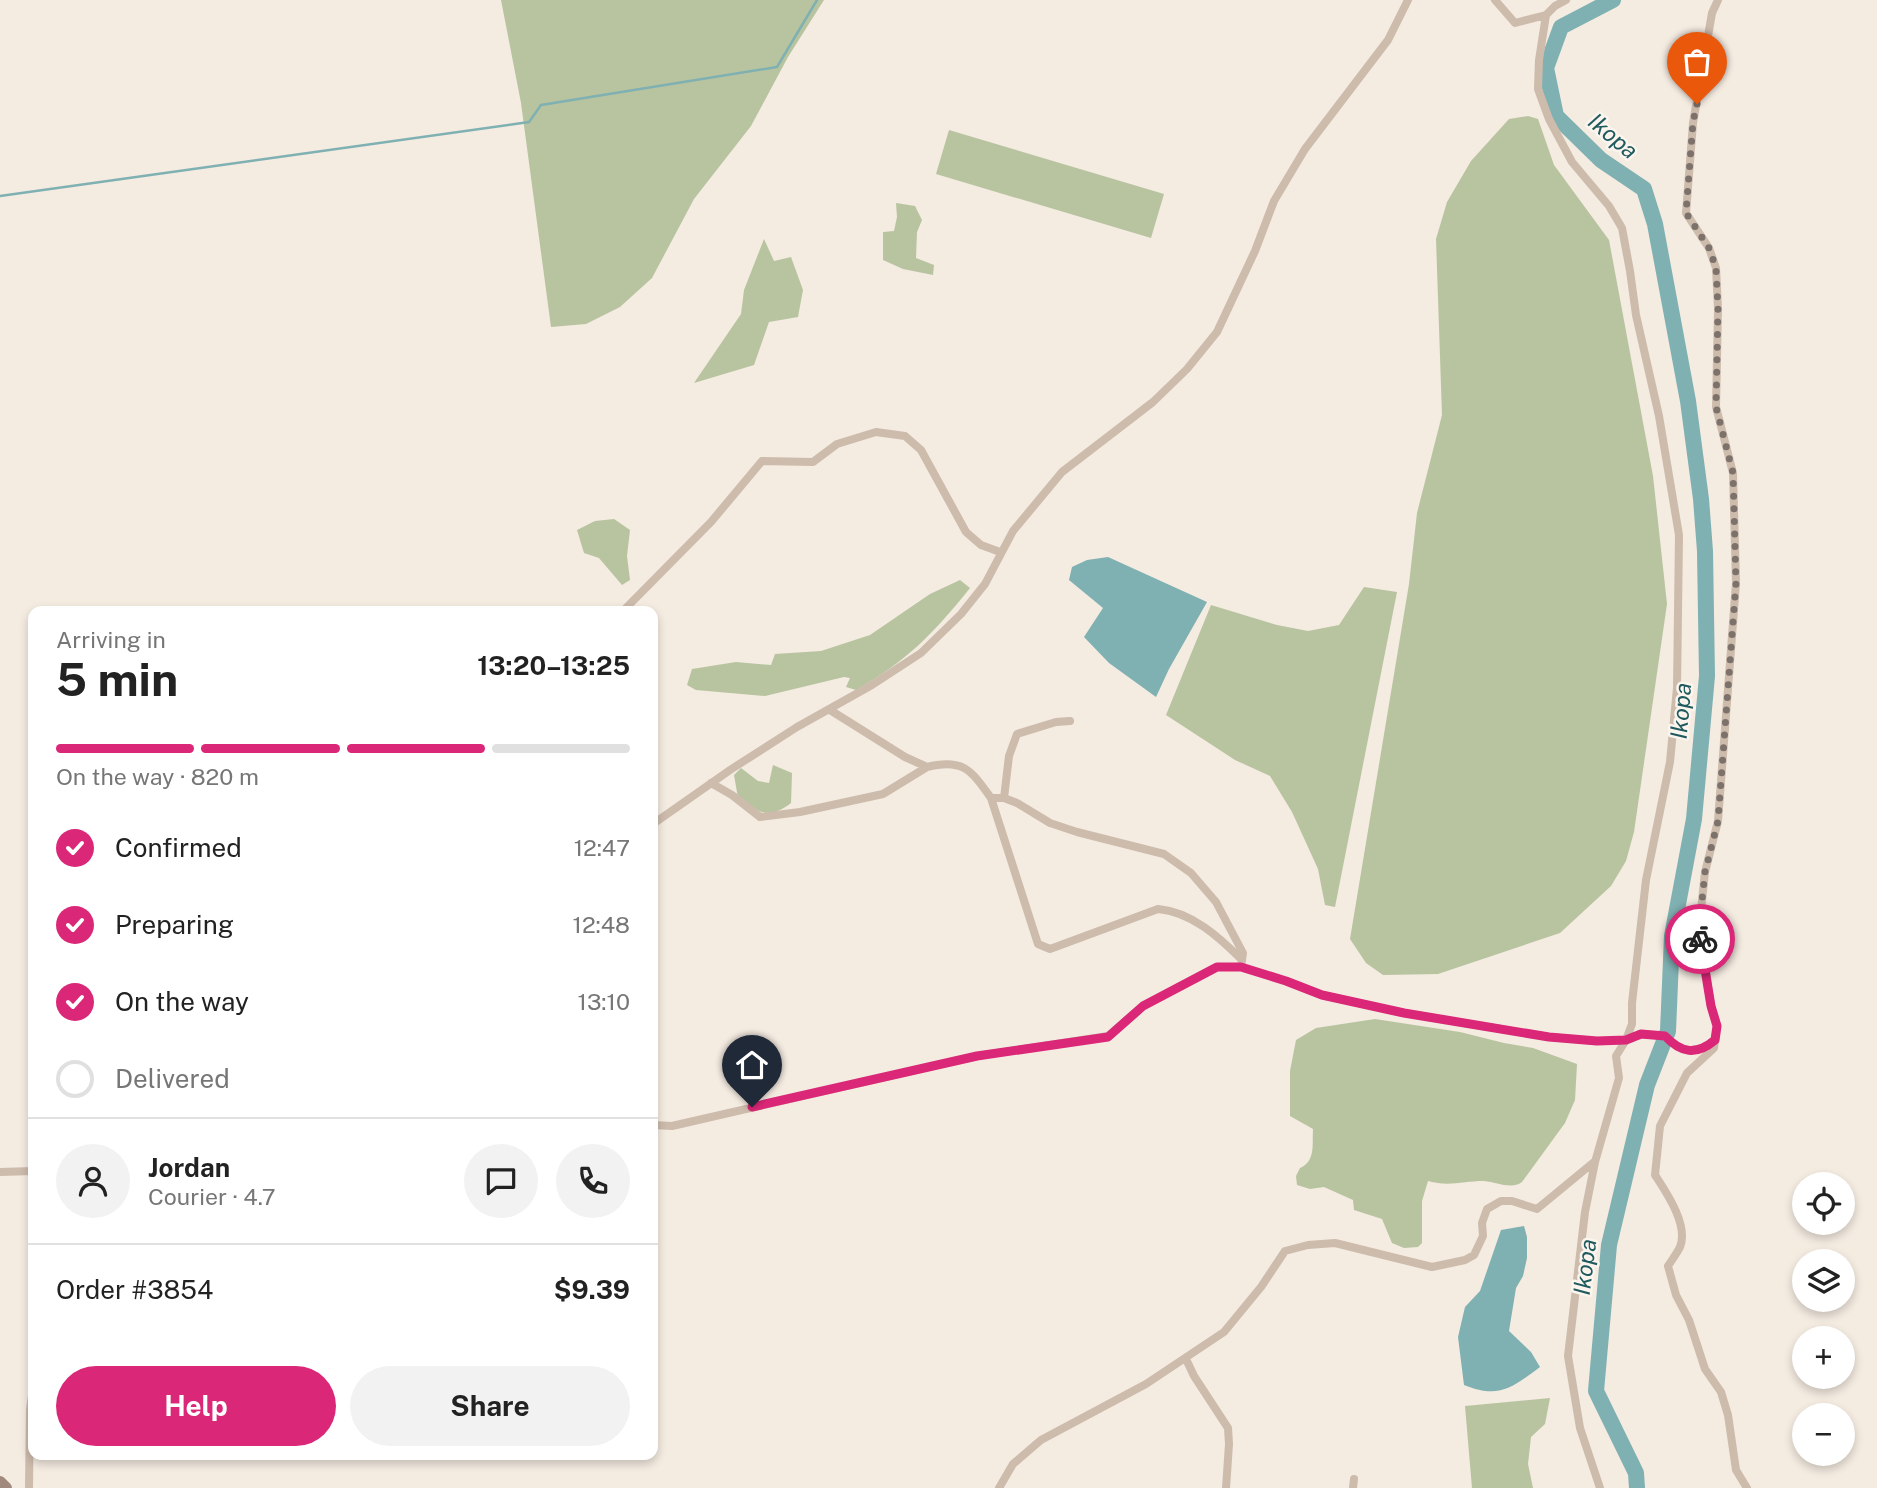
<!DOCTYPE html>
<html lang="en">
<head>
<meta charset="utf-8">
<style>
  :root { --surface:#fff; --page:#f2f2f2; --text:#222; --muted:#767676; --line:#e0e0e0; --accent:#db2777 }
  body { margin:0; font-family:"Public Sans",sans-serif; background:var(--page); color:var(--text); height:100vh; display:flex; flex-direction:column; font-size:26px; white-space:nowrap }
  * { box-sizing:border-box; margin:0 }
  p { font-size:23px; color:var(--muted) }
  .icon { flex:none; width:38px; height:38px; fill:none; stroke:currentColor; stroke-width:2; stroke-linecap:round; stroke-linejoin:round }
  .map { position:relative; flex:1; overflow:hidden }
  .details { position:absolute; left:28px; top:606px; width:630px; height:854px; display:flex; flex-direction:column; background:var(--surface); border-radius:14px; box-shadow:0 4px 10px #0003 }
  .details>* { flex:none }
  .controls { position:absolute; left:1792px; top:1172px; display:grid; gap:14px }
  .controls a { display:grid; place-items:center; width:63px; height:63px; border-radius:50%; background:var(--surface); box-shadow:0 4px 10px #0003; font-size:35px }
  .pin { position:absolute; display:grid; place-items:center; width:60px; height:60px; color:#fff; margin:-72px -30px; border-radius:50% 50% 50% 0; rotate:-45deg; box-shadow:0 0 7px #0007 }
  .pin .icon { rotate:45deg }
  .courier { position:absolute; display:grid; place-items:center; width:70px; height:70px; margin:-35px; border:5px solid #db2777; border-radius:50%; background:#fff; color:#222; box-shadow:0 2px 9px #0007 }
  .overview em { font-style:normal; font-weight:700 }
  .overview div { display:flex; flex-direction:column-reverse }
  .overview { display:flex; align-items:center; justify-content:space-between; height:119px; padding:0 28px }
  h1 { font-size:46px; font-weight:700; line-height:52px }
  .bar { display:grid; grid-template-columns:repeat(4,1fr); gap:10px 7px; align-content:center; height:84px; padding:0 28px }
  .bar i { height:9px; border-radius:5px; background:var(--line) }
  .bar .active { background:var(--accent) }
  .bar p { grid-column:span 4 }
  .line { display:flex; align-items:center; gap:18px; padding:0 28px; border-top:2px solid var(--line) }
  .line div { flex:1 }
  .round { display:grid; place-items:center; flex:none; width:74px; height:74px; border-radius:37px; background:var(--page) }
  ol { padding:0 28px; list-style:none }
  li { display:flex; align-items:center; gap:21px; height:77px }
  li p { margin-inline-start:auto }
  li .icon { padding:7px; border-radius:50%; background:var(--accent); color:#fff; stroke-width:4 }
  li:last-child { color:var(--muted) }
  li i { width:38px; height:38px; border:4px solid var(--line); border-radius:50% }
  .primary-button { display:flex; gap:14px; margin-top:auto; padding:14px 28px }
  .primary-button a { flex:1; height:80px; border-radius:42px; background:var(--accent); color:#fff; font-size:28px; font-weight:700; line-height:80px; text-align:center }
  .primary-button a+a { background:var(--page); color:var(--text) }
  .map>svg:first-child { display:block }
  .green { fill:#b8c4a0 }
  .water { fill:#7fb0b2 }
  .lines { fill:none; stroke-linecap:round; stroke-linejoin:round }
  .stream { stroke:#7fb0b2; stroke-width:2.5 }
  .river { stroke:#7fb0b2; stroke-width:16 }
  .street { stroke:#cdbbac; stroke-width:8 }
  .secondary { stroke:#a18a7d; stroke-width:12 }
  .done { stroke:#7c716b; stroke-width:7; stroke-dasharray:0 12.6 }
  .route { stroke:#db2777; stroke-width:9 }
  .labels { text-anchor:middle; stroke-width:5; stroke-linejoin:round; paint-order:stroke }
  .water-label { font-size:23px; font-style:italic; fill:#1f5a5e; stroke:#fbf5ee }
</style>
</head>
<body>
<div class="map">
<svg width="1877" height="1488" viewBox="0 0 1877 1488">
  <rect width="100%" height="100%" fill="#f4ebe1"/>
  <!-- green -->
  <path class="green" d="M 501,0 L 824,0 L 788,57 L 751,126 L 694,199 L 652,278 L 620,307 L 586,324 L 551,327 L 521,103 Z
    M 1528,116 L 1538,119 L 1554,165 L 1609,240 L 1653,476 L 1667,604 L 1634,832 L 1626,861 L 1611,886 L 1560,933 L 1438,974 L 1383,975 L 1366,963 L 1350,939 L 1409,584 L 1417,513 L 1442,415 L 1436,239 L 1447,202 L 1471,161 L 1509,119 Z
    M 949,130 L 1164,194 L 1151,238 L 936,174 Z
    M 896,203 L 915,206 L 922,220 L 917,232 L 916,258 L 934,265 L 933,275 L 903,269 L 883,260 L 883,232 L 894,231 L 897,217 Z
    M 764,239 L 774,261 L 791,257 L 803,290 L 798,317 L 769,322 L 754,365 L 694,383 L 741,314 L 744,290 Z
    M 614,519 L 630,530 L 627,556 L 630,580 L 622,585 L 599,558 L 584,553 L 577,530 L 595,521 Z
    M 960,580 L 970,588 C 933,634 907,661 856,690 L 846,687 L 850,678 L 844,677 L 765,696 L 696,690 L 687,685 L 692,669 L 736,662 L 771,665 L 775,654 L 821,651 L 870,635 L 930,594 Z
    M 1364,587 L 1397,592 L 1335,907 L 1325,905 L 1318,869 L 1292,812 L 1270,776 L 1235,760 L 1166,715 L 1211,605 L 1277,625 L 1308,631 L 1339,625 Z
    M 773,765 L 792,773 L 791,803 C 769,820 758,813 738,798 L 734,775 L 741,768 L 758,781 L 769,783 Z
    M 1375,1019 L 1460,1032 L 1504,1043 L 1533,1048 L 1577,1064 L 1575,1100 L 1565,1123 L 1522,1182 C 1511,1190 1497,1182 1484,1181 C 1463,1181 1449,1187 1428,1181 L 1422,1201 L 1422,1243 L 1418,1247 L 1404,1248 L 1392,1243 L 1382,1219 L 1354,1210 L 1353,1200 L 1324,1187 L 1310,1189 L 1297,1185 L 1296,1176 L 1300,1168 C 1316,1161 1312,1144 1313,1129 L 1290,1116 L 1290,1071 L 1296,1040 L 1316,1028 Z
    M 1550,1398 L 1545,1424 L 1531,1437 L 1528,1464 L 1533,1488 L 1472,1488 L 1465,1406 Z"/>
  <!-- water -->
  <path class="water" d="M 1108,557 L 1207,602 L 1169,669 L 1156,697 L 1109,663 L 1084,637 L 1103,608 L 1069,580 L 1072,567 L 1087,560 Z
    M 1524,1226 L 1527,1237 L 1527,1258 L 1523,1276 L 1516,1288 L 1509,1331 L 1531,1352 L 1540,1367 C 1512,1388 1499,1399 1464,1385 L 1458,1337 L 1465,1307 L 1480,1291 L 1501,1230 Z"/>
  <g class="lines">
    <!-- stream -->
    <path class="stream" d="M 0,196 L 529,122 L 541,105 L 777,67 L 817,0"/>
    <!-- river -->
    <path class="river" d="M 1613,0 L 1561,27 L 1546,68 L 1556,116 L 1601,160 L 1644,189 L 1655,224 L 1688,401 L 1701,499 L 1705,551 L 1707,676 L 1694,819 L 1672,936 L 1668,1031 L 1647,1085 L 1609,1245 L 1596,1391 L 1636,1473 L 1637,1488"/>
    <!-- street -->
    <path class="street" d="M 1495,0 L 1515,23 L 1546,15 L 1555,6 L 1566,0
      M 1718,0 L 1712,13 L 1693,123 L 1686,213 L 1709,248 L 1716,268 L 1718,309 L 1716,407 L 1733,473 L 1736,583 L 1718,821 L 1705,872 L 1699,929 L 1711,1006 L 1717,1026 L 1714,1048 L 1687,1073 L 1660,1126 L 1655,1175 C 1666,1192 1689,1225 1680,1247 C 1677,1253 1672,1260 1668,1266 L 1676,1295 L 1689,1320 L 1705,1369 L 1721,1392 L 1728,1415 L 1736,1470 L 1747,1488
      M 1546,15 L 1539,60 L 1538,89 L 1549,119 L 1572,162 L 1609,206 L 1622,228 L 1630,271 L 1636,315 L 1659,416 L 1679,535 L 1677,688 L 1670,762 L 1646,880 L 1632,1003 L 1632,1024 L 1626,1040 L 1616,1056 L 1619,1078 L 1595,1162 L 1585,1212 L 1568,1356 L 1580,1428 L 1600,1488
      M 623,611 L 711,522 L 762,461 L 813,462 L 837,444 L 876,432 L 905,436 L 921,450 L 966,532 L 981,545 L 1000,552
      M 830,710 L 905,757 L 927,767 C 963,758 971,770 991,798 L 1004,798 L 1017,803 L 1050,823 L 1077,832 L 1164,854 L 1191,873 L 1216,902 L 1243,953 L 1241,967
      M 711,783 L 732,795 L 760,817 L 800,812 L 883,794 L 927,767
      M 991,798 L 1038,944 L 1050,949 L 1158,909 C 1192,912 1219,937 1242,960
      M 1004,798 L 1009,756 L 1017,734 L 1056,722 L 1070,721
      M 653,824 L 730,770 L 797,727 L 872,685 L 921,653 L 961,614 L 985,584 L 1013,531 L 1062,472 L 1153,402 L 1187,369 L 1217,332 L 1255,251 L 1274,201 L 1305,149 L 1388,40 L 1408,0
      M 653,1125 L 672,1126 L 977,1056 L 1108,1036 L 1143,1006 L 1217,967 L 1241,967 L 1286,981 L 1322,995 L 1404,1013 L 1549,1037 L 1597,1041 L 1626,1040 L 1641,1034 L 1665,1036 C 1680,1052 1696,1055 1714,1041
      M 0,1172 L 33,1171
      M 1186,1359 L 1194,1376 L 1228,1428 L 1229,1444 L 1226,1488
      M 29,1488 L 30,1409 L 33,1389
      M 999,1488 L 1013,1464 L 1041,1440 L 1146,1384 L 1224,1332 L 1261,1287 L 1285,1251 L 1308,1245 L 1335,1243 L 1432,1267 L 1465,1260 L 1474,1255 L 1483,1236 L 1482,1223 L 1487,1209 L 1501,1201 L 1512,1201 L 1537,1209 L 1594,1162
      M 1353,1488 L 1354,1479"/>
    <!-- secondary -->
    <path class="secondary" d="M 0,1482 L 6,1488"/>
  </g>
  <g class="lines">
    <!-- done -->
    <path class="done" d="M 1697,104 L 1693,122 L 1686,213 L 1709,248 L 1716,268 L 1718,309 L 1716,407 L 1733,473 L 1736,583 L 1718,821 L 1705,872 L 1699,929 L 1700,939"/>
    <!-- route -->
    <path class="route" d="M 752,1107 L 977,1056 L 1108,1037 L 1143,1006 L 1217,967 L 1241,967 L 1286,981 L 1322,995 L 1404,1013 L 1549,1037 L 1597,1041 L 1626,1040 L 1641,1034 L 1665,1036 C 1681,1053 1696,1056 1715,1040 L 1717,1026 L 1711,1006 L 1700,939"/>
  </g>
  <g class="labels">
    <!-- water labels -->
    <g class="water-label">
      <text transform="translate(1613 136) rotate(40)" y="8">Ikopa</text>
      <text transform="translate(1681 711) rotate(-85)" y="8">Ikopa</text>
      <text transform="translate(1585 1267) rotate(-83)" y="8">Ikopa</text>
    </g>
  </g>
</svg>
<div class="controls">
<a><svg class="icon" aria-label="locate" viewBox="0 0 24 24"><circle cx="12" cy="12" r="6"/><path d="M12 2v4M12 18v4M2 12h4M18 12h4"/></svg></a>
<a><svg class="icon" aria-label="layers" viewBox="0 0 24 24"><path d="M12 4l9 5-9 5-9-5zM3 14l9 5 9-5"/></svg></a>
<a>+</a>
<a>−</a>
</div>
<div class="pin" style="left:1697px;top:104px;background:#ea580c"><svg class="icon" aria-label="bag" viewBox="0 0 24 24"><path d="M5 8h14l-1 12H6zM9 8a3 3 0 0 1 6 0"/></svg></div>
<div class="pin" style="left:752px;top:1107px;background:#1f2937"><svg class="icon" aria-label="home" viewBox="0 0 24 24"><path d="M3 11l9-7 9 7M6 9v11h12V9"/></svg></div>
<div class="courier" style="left:1700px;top:939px"><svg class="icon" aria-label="bike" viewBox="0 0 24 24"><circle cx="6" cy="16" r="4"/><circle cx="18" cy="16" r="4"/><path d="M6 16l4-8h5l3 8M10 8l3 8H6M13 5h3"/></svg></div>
<section class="details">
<div class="overview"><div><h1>5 min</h1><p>Arriving in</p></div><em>13:20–13:25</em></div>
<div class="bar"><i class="active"></i><i class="active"></i><i class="active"></i><i></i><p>On the way · 820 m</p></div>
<ol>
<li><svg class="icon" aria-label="check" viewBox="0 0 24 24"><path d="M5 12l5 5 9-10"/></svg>Confirmed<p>12:47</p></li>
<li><svg class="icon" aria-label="check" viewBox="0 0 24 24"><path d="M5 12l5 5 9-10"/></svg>Preparing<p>12:48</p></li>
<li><svg class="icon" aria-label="check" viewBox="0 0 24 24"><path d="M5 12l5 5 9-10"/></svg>On the way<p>13:10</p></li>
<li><i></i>Delivered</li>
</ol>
<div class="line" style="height:126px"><a class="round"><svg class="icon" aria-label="person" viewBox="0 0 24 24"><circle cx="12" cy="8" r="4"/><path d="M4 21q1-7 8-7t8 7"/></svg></a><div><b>Jordan</b><p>Courier · 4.7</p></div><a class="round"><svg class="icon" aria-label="chat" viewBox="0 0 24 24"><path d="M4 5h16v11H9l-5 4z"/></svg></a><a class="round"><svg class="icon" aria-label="phone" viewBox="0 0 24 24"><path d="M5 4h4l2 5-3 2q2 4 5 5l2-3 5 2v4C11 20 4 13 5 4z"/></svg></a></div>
<div class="line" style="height:91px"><div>Order #3854</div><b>$9.39</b></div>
<div class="primary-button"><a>Help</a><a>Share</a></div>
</section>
</div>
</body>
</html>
